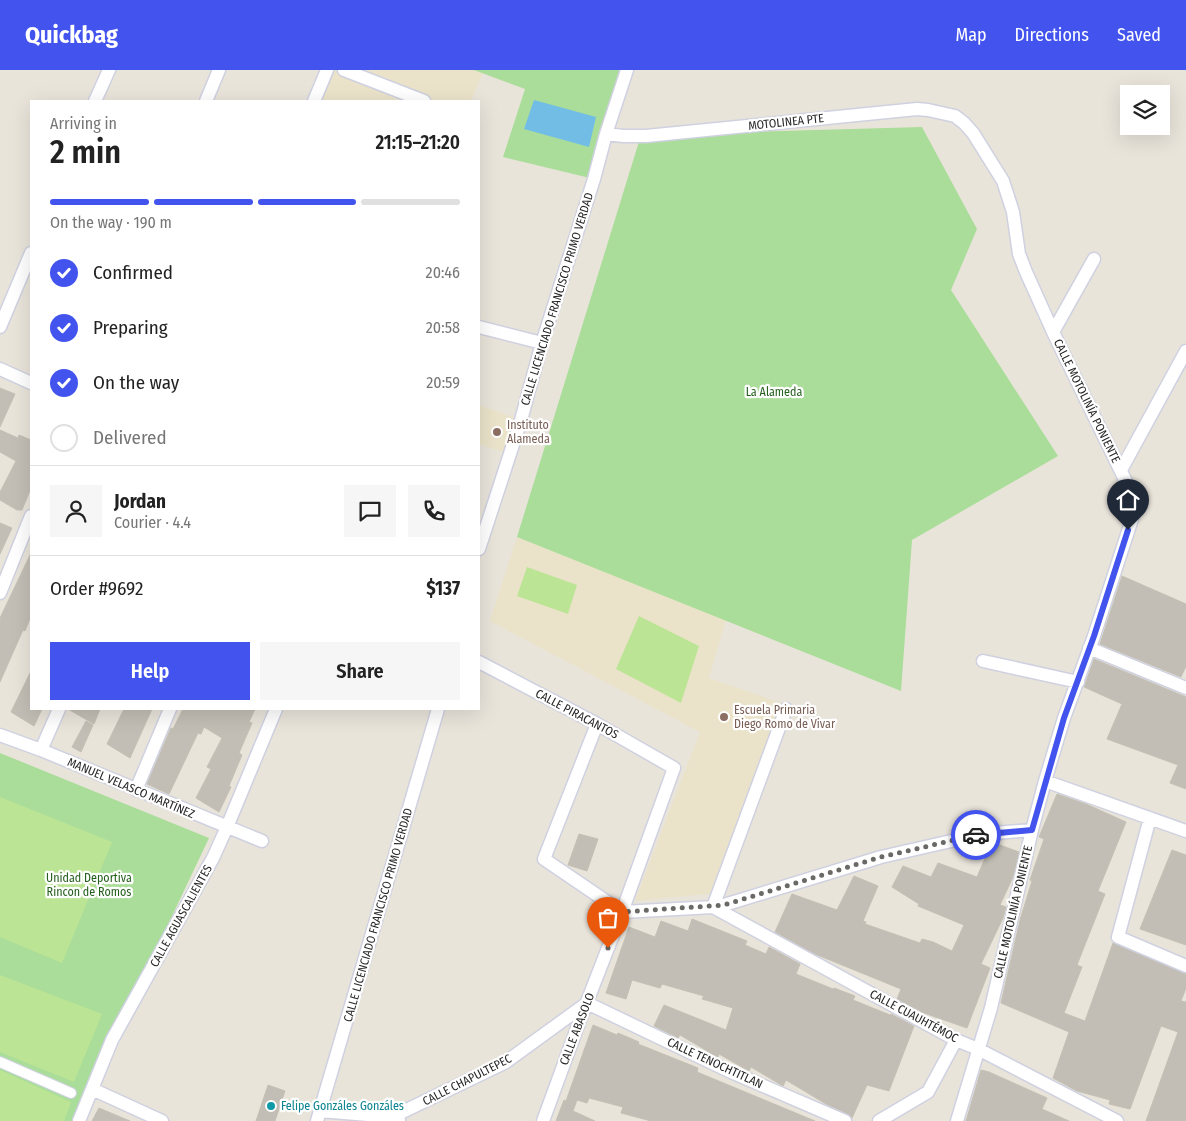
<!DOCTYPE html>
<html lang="en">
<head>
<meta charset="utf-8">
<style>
  :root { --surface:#fff; --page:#f6f6f6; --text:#222; --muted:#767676; --line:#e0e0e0; --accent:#4253ee }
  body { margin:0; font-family:"Fira Sans Condensed",sans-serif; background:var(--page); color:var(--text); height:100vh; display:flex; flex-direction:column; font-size:19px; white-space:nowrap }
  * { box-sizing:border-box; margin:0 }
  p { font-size:16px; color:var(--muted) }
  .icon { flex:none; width:28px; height:28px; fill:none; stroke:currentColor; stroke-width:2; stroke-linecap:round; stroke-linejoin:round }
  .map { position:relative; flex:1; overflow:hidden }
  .drawer { position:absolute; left:30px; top:30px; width:450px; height:610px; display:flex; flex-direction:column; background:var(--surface); border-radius:0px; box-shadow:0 5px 20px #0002 }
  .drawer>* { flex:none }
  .tools { position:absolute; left:1120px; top:15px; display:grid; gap:10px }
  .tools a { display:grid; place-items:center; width:50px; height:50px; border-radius:0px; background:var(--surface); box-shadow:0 5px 20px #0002; font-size:25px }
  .pin { position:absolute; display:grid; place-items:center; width:42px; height:42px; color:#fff; margin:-51px -21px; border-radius:50% 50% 50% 0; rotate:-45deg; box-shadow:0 0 5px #0007 }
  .pin .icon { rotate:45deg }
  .courier { position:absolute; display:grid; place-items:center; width:50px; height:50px; margin:-25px; border:4px solid #4253ee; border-radius:50%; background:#fff; color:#222; box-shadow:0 1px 6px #0007 }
  .summary em { font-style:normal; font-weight:600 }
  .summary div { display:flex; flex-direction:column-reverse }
  .summary { display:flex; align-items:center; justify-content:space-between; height:85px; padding:0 20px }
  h1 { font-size:32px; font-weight:600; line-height:38px }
  .bar { display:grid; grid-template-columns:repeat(4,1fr); gap:8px 5px; align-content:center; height:60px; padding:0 20px }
  .bar i { height:6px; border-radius:4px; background:var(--line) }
  .bar .selected { background:var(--accent) }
  .bar p { grid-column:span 4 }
  .line { display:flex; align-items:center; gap:12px; padding:0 20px; border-top:1px solid var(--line) }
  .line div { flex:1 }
  .round { display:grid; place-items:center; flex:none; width:52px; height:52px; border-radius:0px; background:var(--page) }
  ol { padding:0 20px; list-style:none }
  li { display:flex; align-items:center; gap:15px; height:55px }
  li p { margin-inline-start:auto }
  li .icon { padding:5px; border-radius:50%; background:var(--accent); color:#fff; stroke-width:4 }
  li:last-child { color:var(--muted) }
  li i { width:28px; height:28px; border:2px solid var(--line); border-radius:50% }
  .primary-button { display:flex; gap:10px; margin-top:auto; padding:10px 20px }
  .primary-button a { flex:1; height:58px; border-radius:0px; background:var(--accent); color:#fff; font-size:20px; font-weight:600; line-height:58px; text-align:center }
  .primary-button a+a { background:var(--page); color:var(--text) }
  header { display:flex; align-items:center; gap:30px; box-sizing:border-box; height:70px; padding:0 25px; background:var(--accent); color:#fff }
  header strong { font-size:24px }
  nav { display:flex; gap:28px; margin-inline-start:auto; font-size:18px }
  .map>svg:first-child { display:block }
  .education { fill:#eae3c9 }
  .green { fill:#ad9 }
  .pitch { fill:#bce495 }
  .water { fill:#72bde6 }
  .building { fill:#c2beb5; stroke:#c4c0b4 }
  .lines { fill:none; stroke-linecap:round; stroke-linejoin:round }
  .pedestrian-casing { stroke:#cfd1e0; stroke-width:12 }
  .minor-casing { stroke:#cfd1e0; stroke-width:15 }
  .pedestrian { stroke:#fff; stroke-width:10 }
  .minor { stroke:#fff; stroke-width:12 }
  .done { stroke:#6b6966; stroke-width:5; stroke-dasharray:0 9 }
  .route { stroke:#4253ee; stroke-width:6 }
  .education-dot { fill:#8d6e63; stroke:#fff; stroke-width:2 }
  .culture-dot { fill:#0f9aa8; stroke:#fff; stroke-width:2 }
  .labels { text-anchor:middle; stroke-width:4.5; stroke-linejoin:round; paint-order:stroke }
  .street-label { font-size:12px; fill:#272727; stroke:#fff }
  .park-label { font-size:12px; fill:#255f1d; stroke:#fff }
  .education-label { font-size:12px; fill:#785e54; stroke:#fff; text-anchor:start }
  .culture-label { font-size:12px; fill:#0d838f; stroke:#fff; text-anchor:start }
</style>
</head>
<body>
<header>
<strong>Quickbag</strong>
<nav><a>Map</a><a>Directions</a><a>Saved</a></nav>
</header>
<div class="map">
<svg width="1186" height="1051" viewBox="0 0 1186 1051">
  <rect width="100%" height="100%" fill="#e9e4da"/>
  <!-- education -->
  <path class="education" d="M 327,0 L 474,0 L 483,3 L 471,31 L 314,31 Z
    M 479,335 L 521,350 L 503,382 L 479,374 Z
    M 517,467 L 726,550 L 709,608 L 781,633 L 717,823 L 635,831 L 700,662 L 490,551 Z"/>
  <!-- green -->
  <path class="green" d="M 474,0 L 627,0 L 594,109 L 503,87 L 525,19 Z
    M 922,57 L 977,159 L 951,220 L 1058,386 L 912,470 L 901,621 L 517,467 L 641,65 Z
    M 0,683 L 209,768 L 75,1051 L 0,1051 Z"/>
  <!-- pitch -->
  <path class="pitch" d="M 527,497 L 577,515 L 568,544 L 517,526 Z
    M 639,546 L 699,576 L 681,633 L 616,599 Z
    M 0,727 L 112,772 L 62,893 L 0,867 Z
    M 0,905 L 102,944 L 74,1012 L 0,982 Z
    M 0,1000 L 71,1032 L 64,1051 L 0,1051 Z"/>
  <!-- water -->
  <path class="water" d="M 534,30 L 596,47 L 589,77 L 524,59 Z"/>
  <!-- building -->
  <path class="building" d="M 0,318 L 15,324 L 0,357 Z
    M 0,360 L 18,368 L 19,365 L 31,370 L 31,418 L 22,440 L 17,440 L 0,430 L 0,422 L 16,391 L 0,382 Z
    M 0,453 L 12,458 L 0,484 Z
    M 31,483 L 31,546 L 25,561 L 23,560 L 0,612 L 0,548 Z
    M 1122,506 L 1186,534 L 1186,596 L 1181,607 L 1100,574 Z
    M 1094,589 L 1186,627 L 1186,719 L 1170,713 L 1178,695 L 1107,669 L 1122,634 L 1084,617 Z
    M 31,601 L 31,639 L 42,639 L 34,656 L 11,642 Z
    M 68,639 L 100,639 L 94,654 Z
    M 124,639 L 152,639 L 130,688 L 107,674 Z
    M 183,639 L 255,639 L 249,652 L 252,653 L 239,683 L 242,685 L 229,716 L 231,717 L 219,742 L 196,728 L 211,699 L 207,697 L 222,668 L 204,657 L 201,664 L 198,663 L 169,724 L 147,714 L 170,660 L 171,658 L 173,659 Z
    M 86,651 L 93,655 L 81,682 L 72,677 Z
    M 1057,724 L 1086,734 L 1126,752 L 1098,821 L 1105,824 L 1077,895 L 1082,897 L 1064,943 L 1085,951 L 1113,873 L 1186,904 L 1186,918 L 1181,931 L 1186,932 L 1186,1051 L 1146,1051 L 1178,962 L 1161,956 L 1130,1039 L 1109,1034 L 1110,1030 L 1077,1021 L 1053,1008 L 1069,962 L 1001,933 L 1020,850 L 1032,811 L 1030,810 L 1044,769 L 1039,767 Z
    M 579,764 L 598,769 L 587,801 L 568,795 Z
    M 992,772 L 1019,782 L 1013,807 L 1000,835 L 1006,837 L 1003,848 L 981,894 L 990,898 L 967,958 L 924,943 L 897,929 L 901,919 L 815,884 L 775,862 L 792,824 L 837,840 L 854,806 L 878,816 L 863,851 L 866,852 L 865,854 L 920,873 L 922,869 L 933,872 L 952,881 L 964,855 L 918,836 L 919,834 L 892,817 L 903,796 L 931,807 L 938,793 L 977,807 Z
    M 1172,780 L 1186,785 L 1186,875 L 1140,859 Z
    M 692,849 L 747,871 L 745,875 L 766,884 L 769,877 L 800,894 L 796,904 L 833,919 L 834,918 L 855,926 L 853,930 L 890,945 L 891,944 L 914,956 L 889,1021 L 867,1015 L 852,1048 L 848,1044 L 826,1034 L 786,1010 L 783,1016 L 751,997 L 749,1001 L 719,984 L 718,987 L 714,985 L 680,965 L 678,968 L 654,956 L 664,935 L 726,960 L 733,938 L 702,929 L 704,926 L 662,914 L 660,918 L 632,910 L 626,929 L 606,923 L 629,857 L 655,867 L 661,851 L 688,861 Z
    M 593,955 L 617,965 L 618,963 L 639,972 L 638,974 L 698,998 L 697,1002 L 815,1051 L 651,1051 L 621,1043 L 623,1037 L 589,1028 L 587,1033 L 577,1030 L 573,1041 L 595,1051 L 556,1051 L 564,1030 L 566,1031 Z
    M 981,1000 L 989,1002 L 1047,1028 L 1042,1039 L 1069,1051 L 966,1051 Z
    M 268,1015 L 285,1021 L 275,1051 L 256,1051 Z
    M 99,1038 L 130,1051 L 92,1051 Z"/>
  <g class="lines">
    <!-- pedestrian casing -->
    <g class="pedestrian-casing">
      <path id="pedestrian" d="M 0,992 L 71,1023"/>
    </g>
    <!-- minor casing -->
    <g class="minor-casing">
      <path id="minor" d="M 344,0 L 424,31
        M 95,31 L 109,0
        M 206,31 L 219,0
        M 314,31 L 327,0
        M 606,64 L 623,66 L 646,66 L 917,39 L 928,40 L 955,46 L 964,53 L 973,63 L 1003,111 L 1013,142 L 1019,184 L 1026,202 L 1053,262 L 1132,424 L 1134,433 L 1134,443 L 1094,566 L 1064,648 L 1045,711 L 1032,760 L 991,938 L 957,1051
        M 0,257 L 31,183
        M 479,257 L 542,273
        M 1053,262 L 1094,189
        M 0,299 L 31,313
        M 1121,400 L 1186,281
        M 479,479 L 521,350 L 542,273 L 594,109 L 606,64 L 627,0
        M 0,523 L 31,446
        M 1089,578 L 1186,618
        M 983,591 L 1078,612
        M 479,592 L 597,654 L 674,698 L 622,842 L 580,950 L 543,1051
        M 786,639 L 713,837 L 956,970 L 978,979 L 1117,1051
        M 597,654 L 544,789 L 622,842 L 713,837 L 724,835 L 881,787 L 982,764 L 1032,760
        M 0,665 L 41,680 L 262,771
        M 41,680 L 59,639
        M 1045,711 L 1186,761
        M 136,720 L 170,639
        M 1150,748 L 1118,867 L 1186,896
        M 92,1019 L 162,1051
        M 320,1041 L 392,1047 L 399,1050
        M 392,1047 L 506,992 L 587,933 L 731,1002 L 845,1051
        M 79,1051 L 112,970 L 213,788 L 227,757 L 276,639
        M 317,1051 L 438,639
        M 879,1051 L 928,1022 L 956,970"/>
    </g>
    <!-- pedestrian -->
    <use href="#pedestrian" class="pedestrian"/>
    <!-- minor -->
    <use href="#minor" class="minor"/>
  </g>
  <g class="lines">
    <!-- done -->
    <path class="done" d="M 608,878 L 622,842 L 724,835 L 881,787 L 976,765"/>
    <!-- route -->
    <path class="route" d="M 976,765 L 1032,760 L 1064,648 L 1094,566 L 1128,460"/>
  </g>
  <!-- markers -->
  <g class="education-dot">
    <circle cx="497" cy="362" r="5"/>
    <circle cx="724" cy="647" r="5"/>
  </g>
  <circle class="culture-dot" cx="271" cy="1036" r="5"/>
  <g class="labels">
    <!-- street labels -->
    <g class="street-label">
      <text transform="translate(786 52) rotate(-6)" y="4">MOTOLINEA PTE</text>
      <text transform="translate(557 229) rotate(-73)" y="4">CALLE LICENCIADO FRANCISCO PRIMO VERDAD</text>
      <text transform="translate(1087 331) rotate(64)" y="4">CALLE MOTOLINÍA PONIENTE</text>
      <text transform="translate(577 644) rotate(28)" y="4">CALLE PIRACANTOS</text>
      <text transform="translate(131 718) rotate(23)" y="4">MANUEL VELASCO MARTÍNEZ</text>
      <text transform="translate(1013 842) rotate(-77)" y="4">CALLE MOTOLINÍA PONIENTE</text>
      <text transform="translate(378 845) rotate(-74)" y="4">CALLE LICENCIADO FRANCISCO PRIMO VERDAD</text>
      <text transform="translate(181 846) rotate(-61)" y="4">CALLE AGUASCALIENTES</text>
      <text transform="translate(914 946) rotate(28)" y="4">CALLE CUAUHTÉMOC</text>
      <text transform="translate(577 959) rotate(-69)" y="4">CALLE ABASOLO</text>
      <text transform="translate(715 993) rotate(25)" y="4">CALLE TENOCHTITLAN</text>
      <text transform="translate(467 1010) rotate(-27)" y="4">CALLE CHAPULTEPEC</text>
    </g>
    <!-- park labels -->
    <g class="park-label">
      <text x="774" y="326">La Alameda</text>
      <text x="89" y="812">Unidad Deportiva<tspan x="89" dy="14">Rincon de Romos</tspan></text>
    </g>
    <!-- education labels -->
    <g class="education-label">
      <text x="507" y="359">Instituto<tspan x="507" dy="14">Alameda</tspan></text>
      <text x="734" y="644">Escuela Primaria<tspan x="734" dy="14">Diego Romo de Vivar</tspan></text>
    </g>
    <!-- culture labels -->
    <g class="culture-label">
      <text x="281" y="1040">Felipe Gonzáles Gonzáles</text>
    </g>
  </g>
</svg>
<div class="tools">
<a><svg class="icon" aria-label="layers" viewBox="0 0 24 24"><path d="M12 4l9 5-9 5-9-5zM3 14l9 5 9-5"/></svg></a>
</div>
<div class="pin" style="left:608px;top:878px;background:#ea580c"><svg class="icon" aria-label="bag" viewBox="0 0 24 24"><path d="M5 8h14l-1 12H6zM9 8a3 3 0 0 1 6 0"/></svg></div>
<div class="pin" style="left:1128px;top:460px;background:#1f2937"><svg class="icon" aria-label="home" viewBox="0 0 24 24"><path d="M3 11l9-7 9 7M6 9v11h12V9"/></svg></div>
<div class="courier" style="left:976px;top:765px"><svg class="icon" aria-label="car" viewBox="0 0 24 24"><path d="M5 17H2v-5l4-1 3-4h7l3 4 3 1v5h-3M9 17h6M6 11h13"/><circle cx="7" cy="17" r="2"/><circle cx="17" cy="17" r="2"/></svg></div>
<section class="drawer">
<div class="summary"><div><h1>2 min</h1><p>Arriving in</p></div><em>21:15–21:20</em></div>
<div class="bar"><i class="selected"></i><i class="selected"></i><i class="selected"></i><i></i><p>On the way · 190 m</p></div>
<ol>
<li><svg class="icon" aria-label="check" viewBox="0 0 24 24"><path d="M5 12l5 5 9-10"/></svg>Confirmed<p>20:46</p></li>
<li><svg class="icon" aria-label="check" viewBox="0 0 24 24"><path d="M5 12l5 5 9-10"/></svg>Preparing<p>20:58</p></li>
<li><svg class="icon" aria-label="check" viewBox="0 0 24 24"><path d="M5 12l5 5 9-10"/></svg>On the way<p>20:59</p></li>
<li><i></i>Delivered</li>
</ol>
<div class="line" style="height:90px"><a class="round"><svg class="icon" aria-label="person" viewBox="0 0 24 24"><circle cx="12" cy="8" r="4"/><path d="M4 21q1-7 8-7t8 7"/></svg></a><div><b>Jordan</b><p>Courier · 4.4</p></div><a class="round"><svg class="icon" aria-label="chat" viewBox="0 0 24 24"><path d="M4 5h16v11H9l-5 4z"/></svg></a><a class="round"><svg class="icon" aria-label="phone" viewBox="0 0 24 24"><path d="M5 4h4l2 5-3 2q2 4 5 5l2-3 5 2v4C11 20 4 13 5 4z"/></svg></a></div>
<div class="line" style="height:65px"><div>Order #9692</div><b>$137</b></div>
<div class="primary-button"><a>Help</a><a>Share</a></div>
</section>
</div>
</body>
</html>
